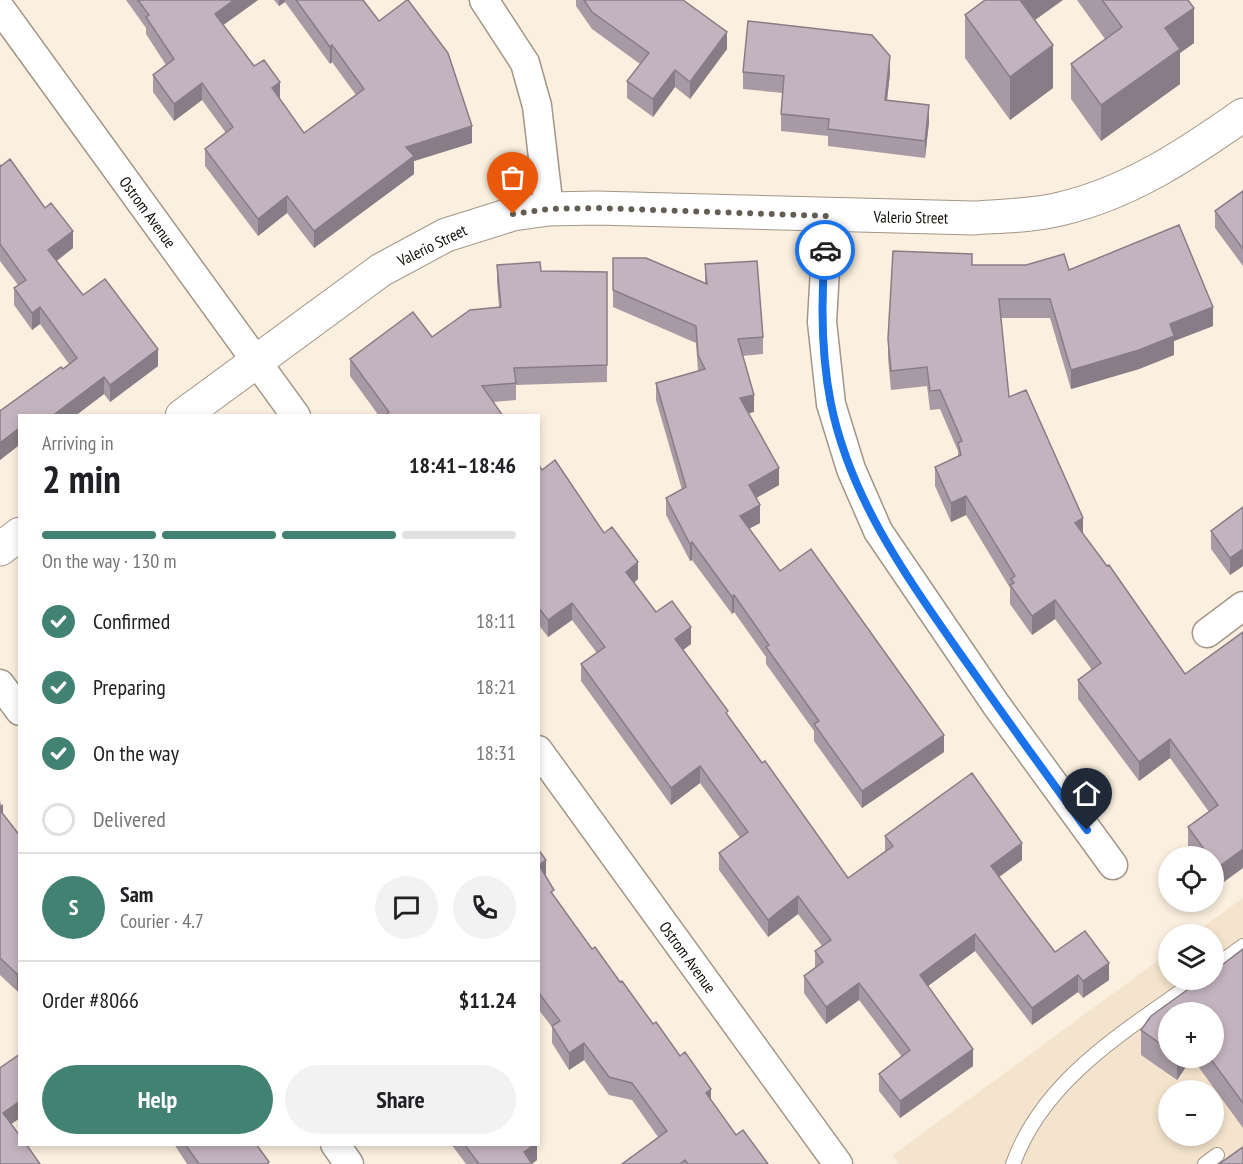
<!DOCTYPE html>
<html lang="en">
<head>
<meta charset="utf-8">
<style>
  :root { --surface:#fff; --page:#f2f2f2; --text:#202124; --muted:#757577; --line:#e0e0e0; --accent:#418272 }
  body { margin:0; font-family:"PT Sans Narrow",sans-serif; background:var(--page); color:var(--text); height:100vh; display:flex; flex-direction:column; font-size:22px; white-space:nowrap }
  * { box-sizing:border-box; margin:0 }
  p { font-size:20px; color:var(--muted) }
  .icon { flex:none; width:33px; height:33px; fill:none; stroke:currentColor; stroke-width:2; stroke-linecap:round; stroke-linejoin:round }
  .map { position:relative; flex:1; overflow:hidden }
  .drawer { position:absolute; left:18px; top:414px; width:522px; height:732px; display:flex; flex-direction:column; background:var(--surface); border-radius:0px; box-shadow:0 3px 9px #0003 }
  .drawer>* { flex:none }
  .buttons { position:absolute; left:1158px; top:846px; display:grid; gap:12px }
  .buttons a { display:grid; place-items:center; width:66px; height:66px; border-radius:50%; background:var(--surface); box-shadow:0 3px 9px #0003; font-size:30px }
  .pin { position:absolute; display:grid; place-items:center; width:51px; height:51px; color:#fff; margin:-62px -26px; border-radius:50% 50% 50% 0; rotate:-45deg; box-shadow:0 0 6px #0007 }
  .pin .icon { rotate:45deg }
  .courier { position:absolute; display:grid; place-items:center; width:60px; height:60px; margin:-30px; border:4px solid #1a73e8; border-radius:50%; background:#fff; color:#222; box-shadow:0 2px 8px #0007 }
  .overview em { font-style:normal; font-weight:700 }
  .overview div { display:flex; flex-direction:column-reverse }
  .overview { display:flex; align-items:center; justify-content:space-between; height:102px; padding:0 24px }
  h1 { font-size:39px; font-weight:700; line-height:45px }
  .bar { display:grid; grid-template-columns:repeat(4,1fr); gap:9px 6px; align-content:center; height:72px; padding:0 24px }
  .bar i { height:8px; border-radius:4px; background:var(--line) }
  .bar .on { background:var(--accent) }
  .bar p { grid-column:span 4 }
  .line { display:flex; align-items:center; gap:15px; padding:0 24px; border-top:2px solid var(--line) }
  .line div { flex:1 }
  .round { display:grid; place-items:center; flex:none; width:63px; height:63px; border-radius:32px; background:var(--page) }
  ol { padding:0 24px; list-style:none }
  li { display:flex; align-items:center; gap:18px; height:66px }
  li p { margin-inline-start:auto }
  li .icon { padding:6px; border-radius:50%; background:var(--accent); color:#fff; stroke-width:4 }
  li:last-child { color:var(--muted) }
  li i { width:33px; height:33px; border:3px solid var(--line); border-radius:50% }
  .button { display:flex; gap:12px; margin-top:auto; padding:12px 24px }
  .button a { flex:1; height:69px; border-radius:36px; background:var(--accent); color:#fff; font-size:24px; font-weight:700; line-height:69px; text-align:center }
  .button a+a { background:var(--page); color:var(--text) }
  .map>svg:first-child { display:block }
  .built { fill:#f4e4cd; fill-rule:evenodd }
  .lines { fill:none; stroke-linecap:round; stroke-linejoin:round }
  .service-casing { stroke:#a19687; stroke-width:16 }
  .minor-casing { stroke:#a19687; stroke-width:31 }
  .tertiary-casing { stroke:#a19687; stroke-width:35 }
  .service { stroke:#fff; stroke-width:14 }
  .minor { stroke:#fff; stroke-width:28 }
  .tertiary { stroke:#fff; stroke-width:33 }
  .wall { fill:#a89aa4; fill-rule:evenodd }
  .shaded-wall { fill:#887d86 }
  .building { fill:#c3b3bf; stroke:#887d86; stroke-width:1.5 }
  .done { stroke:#645d54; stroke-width:6; stroke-dasharray:0 10.8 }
  .route { stroke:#1a73e8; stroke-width:8 }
  .labels { text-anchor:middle; stroke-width:6; stroke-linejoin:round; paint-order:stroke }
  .street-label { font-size:16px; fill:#120e09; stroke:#fff }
</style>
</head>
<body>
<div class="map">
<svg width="1243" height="1164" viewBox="0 0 1243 1164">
  <rect width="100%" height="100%" fill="#fbf0df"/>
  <!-- built -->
  <path class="built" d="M 1243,898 L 1243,1164 L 899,1164 L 893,1155 L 1168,953 L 1168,980 L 1214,980 L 1214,934 L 1193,934 ZM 1168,1012 L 1214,1012 L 1214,1058 L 1168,1058 ZM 1168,1090 L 1214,1090 L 1214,1136 L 1168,1136 Z"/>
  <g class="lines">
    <!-- service casing -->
    <g class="service-casing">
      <path id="service" d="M 1214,967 L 1243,946
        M 1013,1164 C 1044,1078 1126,1031 1197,980
        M 1205,1164 L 1217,1155"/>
    </g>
    <!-- minor casing -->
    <g class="minor-casing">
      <path id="minor" d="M 484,0 L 525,63 L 537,106 L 549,209
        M 0,8 L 296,416
        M 828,216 L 822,322 L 831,404 L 851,469 L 878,531 L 997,706 L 1113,865
        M 1207,633 L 1243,606
        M 0,684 L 20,711
        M 538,750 L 838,1164
        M 335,1144 L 349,1164"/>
    </g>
    <!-- tertiary casing -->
    <g class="tertiary-casing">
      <path id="tertiary" d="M 182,416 L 381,270 L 446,235 L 513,214 L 549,209 L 596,208 L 973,218 C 1002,216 1031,216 1060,209 C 1129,193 1186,155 1243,115
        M 0,549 L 20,534"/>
    </g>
    <!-- service -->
    <use href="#service" class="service"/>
    <!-- minor -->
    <use href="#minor" class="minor"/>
    <!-- tertiary -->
    <use href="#tertiary" class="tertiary"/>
  </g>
  <!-- wall -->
  <path class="wall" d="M 126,0 L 258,0 L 223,25 L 304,133 L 356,95 L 332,62 L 330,64 L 285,2 L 279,6 L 274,0 L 363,0 L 472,143 L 414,161 L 414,174 L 314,248 L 287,213 L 258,236 L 205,166 L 205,149 L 226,133 L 202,100 L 174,121 L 153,92 L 153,75 L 166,65 L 146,34 L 146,28 Z
    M 576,0 L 683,0 L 727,49 L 690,99 L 675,87 L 653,117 L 627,98 L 627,81 L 640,64 L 592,29 L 576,6 Z
    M 1077,0 L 1188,0 L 1194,43 L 1180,53 L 1180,84 L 1101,141 L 1071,99 L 1071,64 L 1105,39 Z
    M 965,15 L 1035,20 L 1053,88 L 1010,120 L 965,58 Z
    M 743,72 L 890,73 L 887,101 L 929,122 L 925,158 L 828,146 L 828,136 L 781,131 L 781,114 L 783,93 L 743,89 Z
    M 0,165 L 73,248 L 57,261 L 83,295 L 158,366 L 110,402 L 104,394 L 75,416 L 20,416 L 20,449 L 18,446 L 0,460 L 0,411 L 69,364 L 40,324 L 32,330 L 14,305 L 14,288 L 18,285 L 0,261 Z
    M 1243,191 L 1243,266 L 1215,228 L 1215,211 Z
    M 613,258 L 705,283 L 705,264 L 763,337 L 763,354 L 742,356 L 754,412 L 749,413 L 779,485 L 756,498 L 760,523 L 749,529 L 780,571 L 944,752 L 862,808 L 814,741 L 814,731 L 766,664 L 766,657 L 734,612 L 732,614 L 692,560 L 690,561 L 666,515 L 666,498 L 682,490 L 656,400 L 656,383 L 698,371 L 696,343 L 613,307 Z
    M 497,265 L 541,271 L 607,272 L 607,382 L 516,385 L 516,400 L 493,402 L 503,416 L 379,416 L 350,376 L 350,359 L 432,337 L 499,307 L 497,282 Z
    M 972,265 L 1069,270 L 1213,326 L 1174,341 L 1174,355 L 1139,369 L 1071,389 L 1050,318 L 1001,318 L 1009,397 L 1083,534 L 1185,674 L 1243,632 L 1217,887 L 1214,882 L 1214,856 L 1195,856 L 1188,846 L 1188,827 L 1209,812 L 1170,758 L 1139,781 L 1078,699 L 1078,680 L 1092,670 L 1055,619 L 1032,635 L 1010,604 L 1010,588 L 966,515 L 951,522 L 935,486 L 935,467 L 958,456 L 958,451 L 940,409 L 930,410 L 927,386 L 891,390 L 888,358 L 888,339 Z
    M 538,464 L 542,470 L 604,533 L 638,579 L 634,583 L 656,612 L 691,644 L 683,650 L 728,717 L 848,878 L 885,851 L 885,836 L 1022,860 L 999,877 L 1027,915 L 1055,952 L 1109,980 L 1083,998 L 1078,992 L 1032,1025 L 975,951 L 928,986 L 973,1066 L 900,1118 L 879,1091 L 879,1074 L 902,1057 L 859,1000 L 826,1024 L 804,993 L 804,976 L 815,968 L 815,951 L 822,946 L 798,914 L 768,937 L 719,870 L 719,853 L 740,838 L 700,783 L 671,805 L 581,681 L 581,664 L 597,653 L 572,620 L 548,637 L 538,624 Z
    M 1243,507 L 1243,566 L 1230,575 L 1211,549 L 1211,531 Z
    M 0,800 L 3,814 L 20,836 L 20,989 L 17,991 L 0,975 Z
    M 538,849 L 546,876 L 554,897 L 592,949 L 620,982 L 653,1024 L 736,1135 L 768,1164 L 622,1164 L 658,1137 L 632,1100 L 609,1095 L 584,1060 L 569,1070 L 552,1043 L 552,1027 L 538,1009 Z
    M 1243,949 L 1243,1128 L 1192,1058 L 1177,1080 L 1141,1055 L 1141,1030 ZM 1168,1012 L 1214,1012 L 1214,1058 L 1168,1058 Z
    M 174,1144 L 256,1144 L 269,1164 L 187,1164 Z
    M 451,1144 L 537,1144 L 537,1160 L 532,1164 L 466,1164 Z"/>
  <!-- shaded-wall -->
  <path class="shaded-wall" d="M 234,0 L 258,0 L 215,31 L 215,14 Z
    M 279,0 L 285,0 L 285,2 L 279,6 Z
    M 1017,0 L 1063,0 L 1017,33 Z
    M 1194,8 L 1194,43 L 1180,53 L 1180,84 L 1101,141 L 1101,105 L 1165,28 Z
    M 727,32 L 727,49 L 690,99 L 690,82 Z
    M 332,45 L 332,62 L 330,64 L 330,47 Z
    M 1053,45 L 1053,88 L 1010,120 L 1010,77 Z
    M 890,56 L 890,73 L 885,117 L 885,100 Z
    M 675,70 L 675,87 L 653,117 L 653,99 Z
    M 280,82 L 280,99 L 272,88 Z
    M 202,83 L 202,100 L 174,121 L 174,104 Z
    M 929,105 L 929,122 L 925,158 L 925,141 Z
    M 472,126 L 472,143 L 414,161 L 414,174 L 314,248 L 314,231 L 406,147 Z
    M 287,196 L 287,213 L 258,236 L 258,219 Z
    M 73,231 L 73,248 L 48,267 L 48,250 Z
    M 40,307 L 40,324 L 32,330 L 32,313 Z
    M 1213,307 L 1213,326 L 1174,341 L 1174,355 L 1139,369 L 1071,389 L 1071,370 L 1170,324 Z
    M 158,349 L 158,366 L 110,402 L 110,385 Z
    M 104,377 L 104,394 L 75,416 L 52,416 Z
    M 754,395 L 754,412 L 740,415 L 740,398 Z
    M 18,429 L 18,446 L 0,460 L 0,443 Z
    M 779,468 L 779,485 L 749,502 L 749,485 Z
    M 966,496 L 966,515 L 951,522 L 951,503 Z
    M 760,505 L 760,523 L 740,533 L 740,516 Z
    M 1083,518 L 1083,537 L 1075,523 Z
    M 692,542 L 692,560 L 690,561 L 690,544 Z
    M 1243,549 L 1243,566 L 1230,575 L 1230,558 Z
    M 638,562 L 638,579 L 626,589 L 626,572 Z
    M 734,595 L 734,612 L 732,614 L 732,597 Z
    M 1055,600 L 1055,619 L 1032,635 L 1032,616 Z
    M 572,603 L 572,620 L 548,637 L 548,620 Z
    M 691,627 L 691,644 L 675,656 L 675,639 Z
    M 944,735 L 944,752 L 862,808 L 862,791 Z
    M 1170,739 L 1170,758 L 1139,781 L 1139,762 Z
    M 700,766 L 700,783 L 671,805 L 671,788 Z
    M 3,804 L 3,821 L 0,823 L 0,806 Z
    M 1022,843 L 1022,860 L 991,883 L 991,866 Z
    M 1243,849 L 1243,868 L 1217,887 L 1217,868 Z
    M 546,860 L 546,877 L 539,865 Z
    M 798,896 L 798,914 L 768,937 L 768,920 Z
    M 975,934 L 975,951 L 920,992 L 920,975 Z
    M 1109,963 L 1109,980 L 1083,998 L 1083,981 Z
    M 20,972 L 20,989 L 17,991 L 17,974 Z
    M 1078,975 L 1078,992 L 1032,1025 L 1032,1008 Z
    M 859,983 L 859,1000 L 826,1024 L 826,1007 Z
    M 584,1043 L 584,1060 L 569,1070 L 569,1053 Z
    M 973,1049 L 973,1066 L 900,1118 L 900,1101 Z
    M 1177,1058 L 1192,1058 L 1177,1080 Z
    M 711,1089 L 711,1106 L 706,1093 Z
    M 20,1101 L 20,1118 L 3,1130 L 3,1113 Z
    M 535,1144 L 537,1144 L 537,1160 L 531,1164 L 524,1152 Z"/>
  <!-- building -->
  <path class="building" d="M 138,0 L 234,0 L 215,14 L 254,66 L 264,60 L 280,82 L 272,88 L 304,133 L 364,89 L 332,45 L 330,47 L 296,0 L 363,0 L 379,21 L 407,0 L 408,0 L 448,53 L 472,126 L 406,147 L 414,156 L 314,231 L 287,196 L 258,219 L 205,149 L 233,127 L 202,83 L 174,104 L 153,75 L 174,59 L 146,17 L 149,15 Z
    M 584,0 L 683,0 L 727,32 L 690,82 L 675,70 L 653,99 L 627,81 L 649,53 L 592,12 Z
    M 985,0 L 1020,0 L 1053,45 L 1010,77 L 965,15 Z
    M 1102,0 L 1188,0 L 1194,8 L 1165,28 L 1180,49 L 1101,105 L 1071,64 L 1122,27 Z
    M 748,21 L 872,35 L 890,56 L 885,100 L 929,105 L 925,141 L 828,129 L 829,119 L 781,114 L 784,76 L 743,72 Z
    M 10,159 L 45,208 L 51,203 L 73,231 L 48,250 L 83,295 L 105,279 L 158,349 L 110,385 L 104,377 L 52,416 L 20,416 L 20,432 L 18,429 L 0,443 L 0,411 L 61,367 L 63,369 L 77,358 L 40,307 L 32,313 L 14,288 L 26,280 L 0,244 L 0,165 L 1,166 Z
    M 1243,191 L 1243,249 L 1215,211 Z
    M 1179,225 L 1213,307 L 1170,324 L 1174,336 L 1139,350 L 1071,370 L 1050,299 L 999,299 L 1009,397 L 1026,390 L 1083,518 L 1075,523 L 1107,566 L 1109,565 L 1185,674 L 1243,632 L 1243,849 L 1217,868 L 1214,863 L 1214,856 L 1209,856 L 1188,827 L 1218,805 L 1170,739 L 1139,762 L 1078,680 L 1101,663 L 1055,600 L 1032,616 L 1010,585 L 1014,583 L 1011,579 L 1015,576 L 966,496 L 951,503 L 935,467 L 961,455 L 958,443 L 962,441 L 940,390 L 930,391 L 927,367 L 891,371 L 888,339 L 893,251 L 972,254 L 972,265 L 1026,265 L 1064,254 L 1069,270 Z
    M 613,258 L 646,258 L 707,284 L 705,264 L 757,261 L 763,337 L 738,339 L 754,395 L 740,398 L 779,468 L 749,485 L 760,505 L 740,516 L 780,571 L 811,549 L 944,735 L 862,791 L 814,724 L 819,721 L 766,647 L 769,645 L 734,595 L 732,597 L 692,542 L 690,544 L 666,498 L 686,487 L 656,383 L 705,369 L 698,355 L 696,326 L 613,290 Z
    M 540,262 L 541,271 L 607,272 L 607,365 L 514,368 L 516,383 L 482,386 L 503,416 L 384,416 L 389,412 L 350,359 L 413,312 L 432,337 L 470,310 L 501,307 L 497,265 Z
    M 555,460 L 604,533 L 612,527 L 638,562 L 626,572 L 656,612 L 672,601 L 691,627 L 675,639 L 728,711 L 726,713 L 762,763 L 765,761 L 848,878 L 893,846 L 885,836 L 972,773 L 1022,843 L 991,866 L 1027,915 L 1055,952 L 1085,931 L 1109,963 L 1083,981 L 1078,975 L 1032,1008 L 975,934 L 920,975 L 973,1049 L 900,1101 L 879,1074 L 910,1050 L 859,983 L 826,1007 L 804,976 L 823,962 L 815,951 L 831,940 L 798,896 L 768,920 L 719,853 L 748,832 L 700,766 L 671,788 L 581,664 L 605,647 L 572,603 L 548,620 L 538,607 L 538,464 L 542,470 Z
    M 1243,507 L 1243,549 L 1230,558 L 1211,531 Z
    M 0,810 L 20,836 L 20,972 L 17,974 L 0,958 Z
    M 538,849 L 546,860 L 539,865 L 554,890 L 551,892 L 592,949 L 595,947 L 620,982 L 622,981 L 653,1024 L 656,1022 L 680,1056 L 685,1052 L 711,1089 L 706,1093 L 736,1135 L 743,1130 L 768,1164 L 688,1164 L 685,1160 L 680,1164 L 622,1164 L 667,1131 L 632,1083 L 609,1077 L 584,1043 L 569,1053 L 552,1026 L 560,1021 L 538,992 Z
    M 1243,949 L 1243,1103 L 1210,1058 L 1214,1058 L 1214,1012 L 1168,1012 L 1168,1049 L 1141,1030 L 1151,1016 L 1201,980 L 1214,980 L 1214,971 Z
    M 20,1054 L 20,1101 L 3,1113 L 20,1136 L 20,1144 L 26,1144 L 40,1164 L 0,1164 L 0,1068 Z
    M 185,1144 L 256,1144 L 269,1162 L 267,1164 L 199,1164 Z
    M 464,1144 L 535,1144 L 524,1152 L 532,1164 L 479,1164 Z
    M 1243,1147 L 1243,1164 L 1219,1164 Z"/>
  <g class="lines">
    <!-- done -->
    <path class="done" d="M 513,214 L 549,209 L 596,208 L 828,216 L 825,250"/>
    <!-- route -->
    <path class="route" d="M 825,250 C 821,300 821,354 831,404 C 850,497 904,573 957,649 C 1000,710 1043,770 1087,830"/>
  </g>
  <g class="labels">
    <!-- street labels -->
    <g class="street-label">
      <text transform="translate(148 212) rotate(54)" y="6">Ostrom Avenue</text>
      <text transform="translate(911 217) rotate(1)" y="6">Valerio Street</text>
      <text transform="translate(432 245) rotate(-26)" y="6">Valerio Street</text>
      <text transform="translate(688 957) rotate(54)" y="6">Ostrom Avenue</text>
    </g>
  </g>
</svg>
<div class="buttons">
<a><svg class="icon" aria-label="locate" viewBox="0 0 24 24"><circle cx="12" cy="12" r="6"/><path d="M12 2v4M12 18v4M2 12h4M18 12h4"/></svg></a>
<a><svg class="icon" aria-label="layers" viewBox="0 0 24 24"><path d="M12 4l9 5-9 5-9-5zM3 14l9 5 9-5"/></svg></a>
<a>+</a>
<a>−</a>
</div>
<div class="pin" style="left:513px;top:214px;background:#ea580c"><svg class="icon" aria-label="bag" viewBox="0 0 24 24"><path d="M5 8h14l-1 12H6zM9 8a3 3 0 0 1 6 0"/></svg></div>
<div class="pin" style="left:1087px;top:830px;background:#1f2937"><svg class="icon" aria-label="home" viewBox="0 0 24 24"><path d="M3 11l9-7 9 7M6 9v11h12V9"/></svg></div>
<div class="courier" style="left:825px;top:250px"><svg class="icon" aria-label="car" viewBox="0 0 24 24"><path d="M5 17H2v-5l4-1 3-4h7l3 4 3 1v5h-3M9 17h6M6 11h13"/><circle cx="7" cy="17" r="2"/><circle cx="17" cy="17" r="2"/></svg></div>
<section class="drawer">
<div class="overview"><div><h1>2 min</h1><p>Arriving in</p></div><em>18:41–18:46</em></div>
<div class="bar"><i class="on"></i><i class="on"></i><i class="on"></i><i></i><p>On the way · 130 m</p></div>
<ol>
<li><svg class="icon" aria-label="check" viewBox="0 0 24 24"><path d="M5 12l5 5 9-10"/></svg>Confirmed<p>18:11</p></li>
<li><svg class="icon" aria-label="check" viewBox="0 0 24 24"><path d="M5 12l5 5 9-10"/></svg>Preparing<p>18:21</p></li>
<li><svg class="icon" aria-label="check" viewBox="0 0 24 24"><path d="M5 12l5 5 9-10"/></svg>On the way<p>18:31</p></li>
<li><i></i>Delivered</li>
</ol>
<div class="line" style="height:108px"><b class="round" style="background:var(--accent);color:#fff">S</b><div><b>Sam</b><p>Courier · 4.7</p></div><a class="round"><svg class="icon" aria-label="chat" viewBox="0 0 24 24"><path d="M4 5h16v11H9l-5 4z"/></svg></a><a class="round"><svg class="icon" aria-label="phone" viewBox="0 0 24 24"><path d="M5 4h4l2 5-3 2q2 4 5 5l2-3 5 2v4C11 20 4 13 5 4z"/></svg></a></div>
<div class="line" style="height:78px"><div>Order #8066</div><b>$11.24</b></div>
<div class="button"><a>Help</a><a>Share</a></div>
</section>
</div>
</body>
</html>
